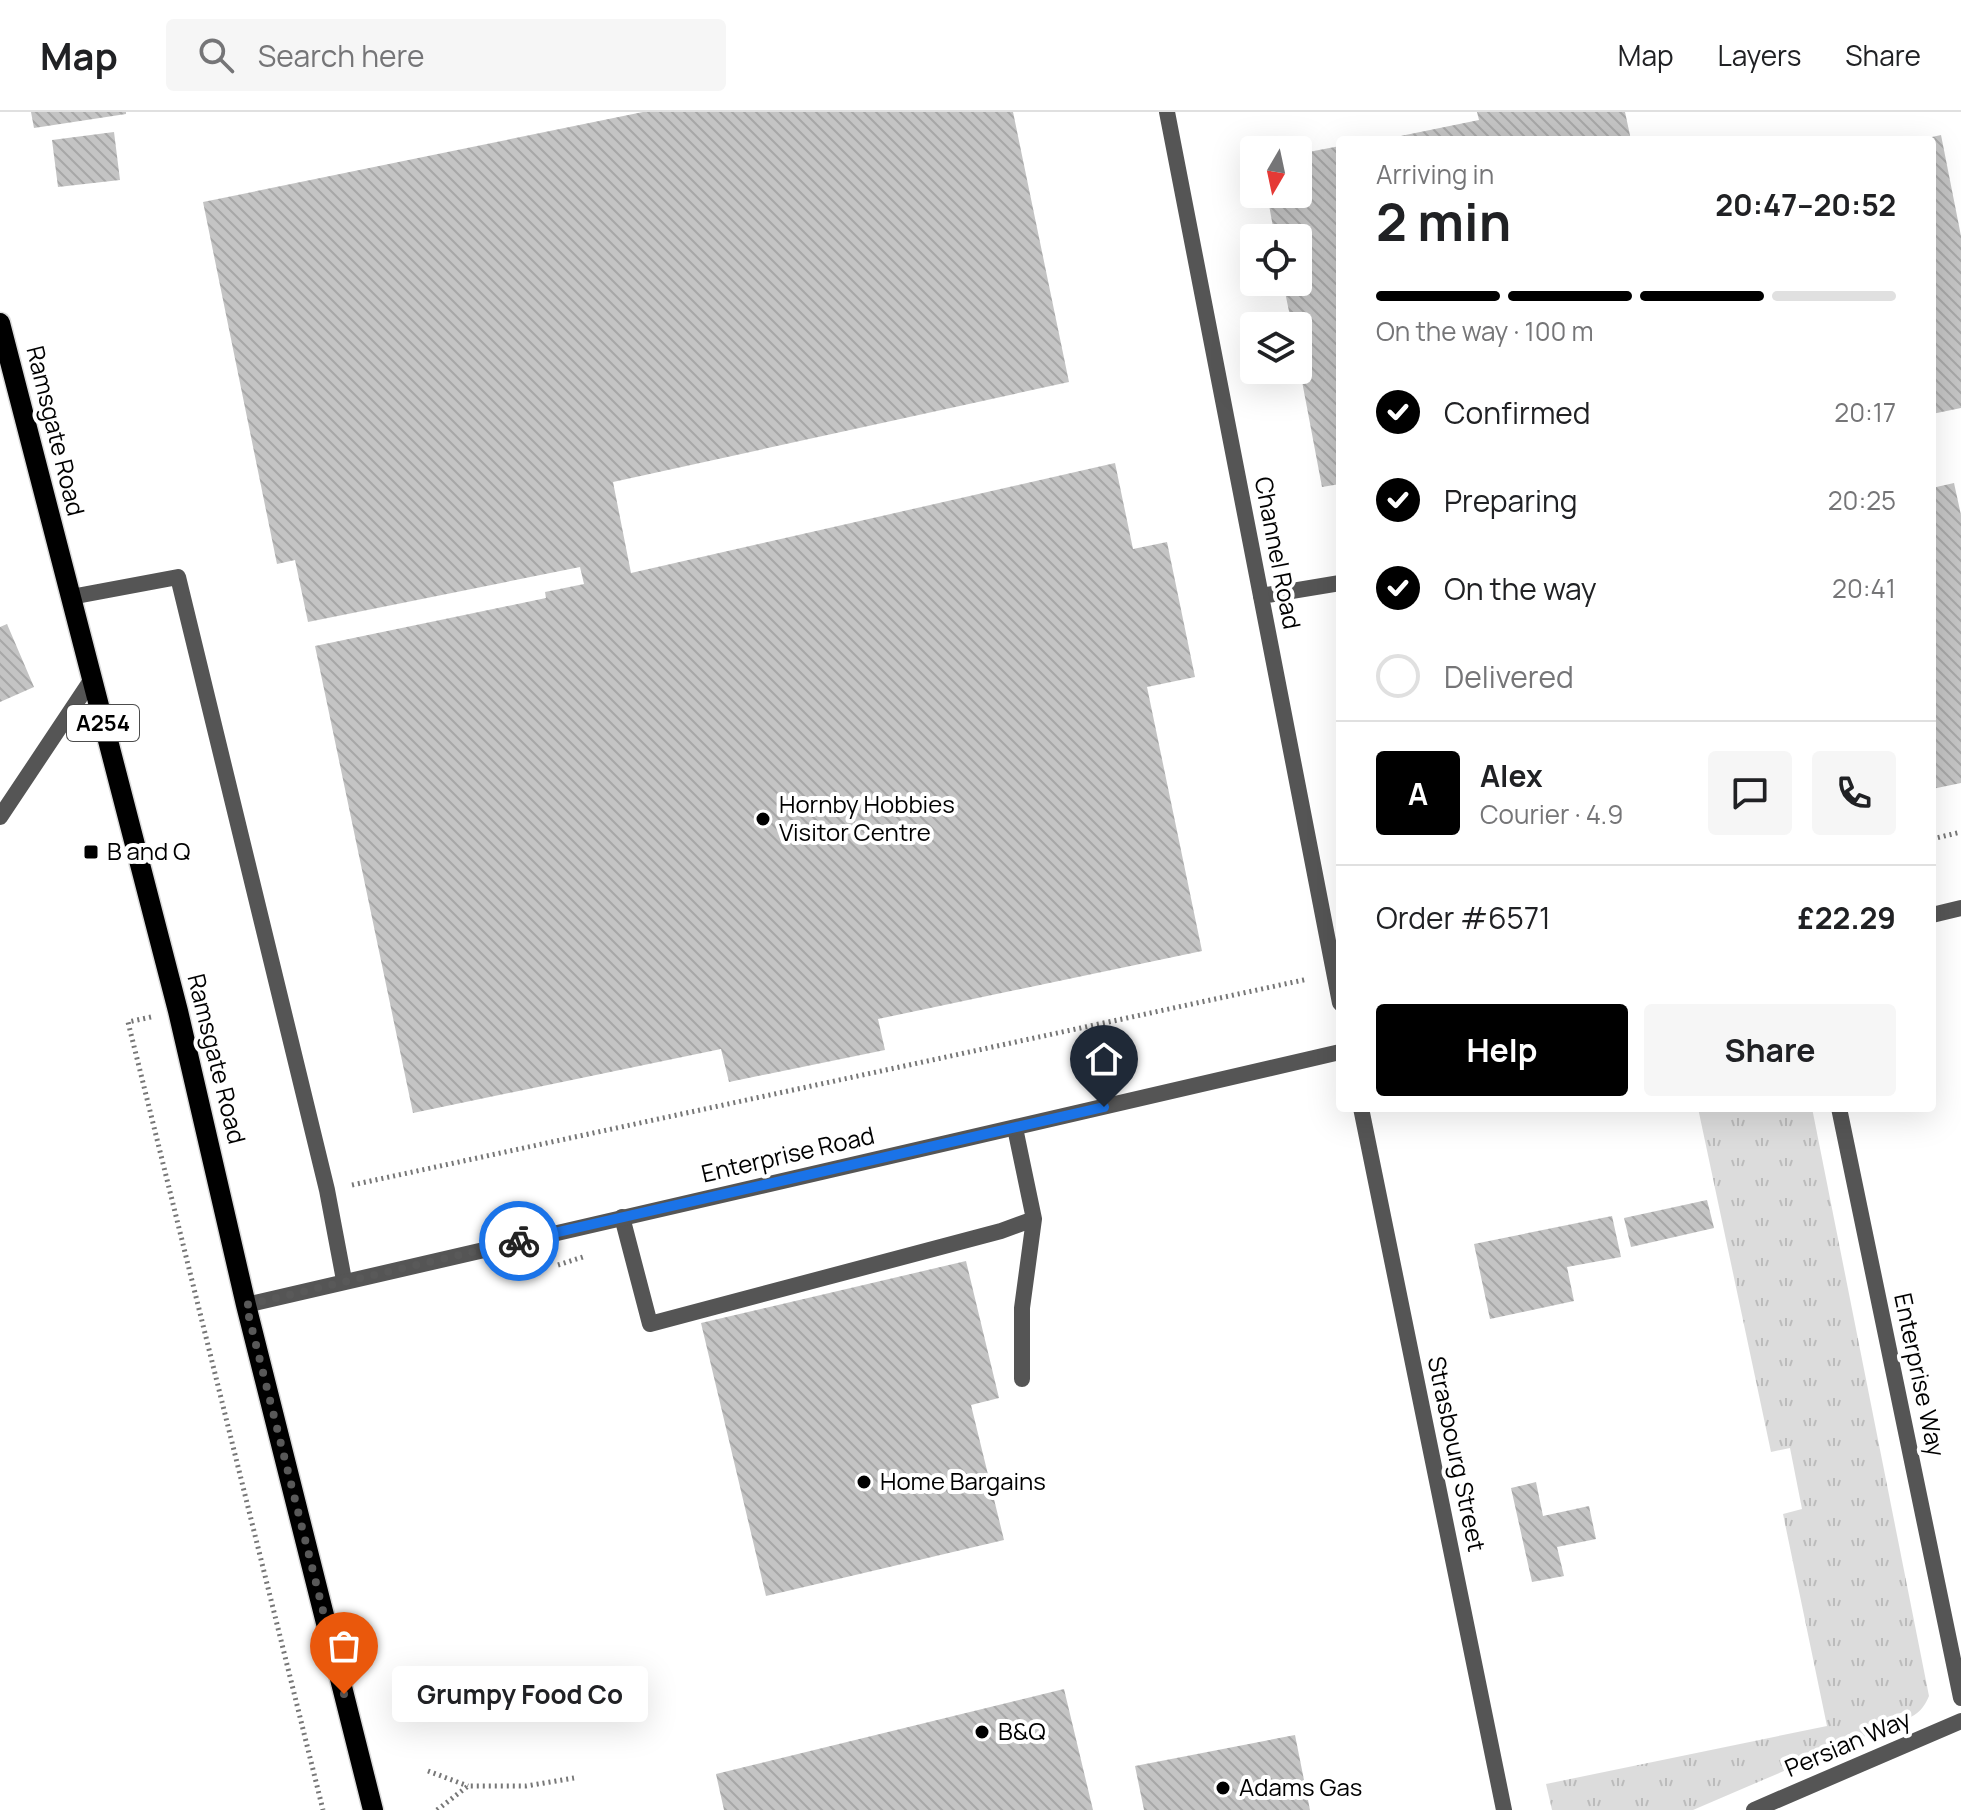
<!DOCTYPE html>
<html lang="en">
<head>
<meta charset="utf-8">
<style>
  :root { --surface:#fff; --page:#f6f6f6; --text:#202124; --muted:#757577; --line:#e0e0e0; --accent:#000 }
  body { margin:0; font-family:Manrope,sans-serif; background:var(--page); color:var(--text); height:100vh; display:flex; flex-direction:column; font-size:30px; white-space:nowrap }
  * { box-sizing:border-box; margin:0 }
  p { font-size:26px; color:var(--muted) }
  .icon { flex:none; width:44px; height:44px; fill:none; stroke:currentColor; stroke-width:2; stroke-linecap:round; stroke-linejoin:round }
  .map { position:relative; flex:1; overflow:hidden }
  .drawer { position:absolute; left:1336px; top:24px; width:600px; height:976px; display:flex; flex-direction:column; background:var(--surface); border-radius:8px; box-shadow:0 8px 32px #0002 }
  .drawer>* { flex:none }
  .needle { width:52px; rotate:189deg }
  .controls { position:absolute; left:1240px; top:24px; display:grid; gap:16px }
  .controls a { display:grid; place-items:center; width:72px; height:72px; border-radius:8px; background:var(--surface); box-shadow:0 8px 32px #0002; font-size:40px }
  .pin { position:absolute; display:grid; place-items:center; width:68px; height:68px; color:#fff; margin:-82px -34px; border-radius:50% 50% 50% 0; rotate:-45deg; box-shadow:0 0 8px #0007 }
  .pin .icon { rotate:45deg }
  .courier { position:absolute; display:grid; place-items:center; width:80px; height:80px; margin:-40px; border:6px solid #1a73e8; border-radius:50%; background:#fff; color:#222; box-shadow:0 2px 10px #0007 }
  .bubble { position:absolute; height:56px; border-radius:8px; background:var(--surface); box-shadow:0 8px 32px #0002; font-size:26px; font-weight:700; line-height:56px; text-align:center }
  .head em { font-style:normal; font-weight:700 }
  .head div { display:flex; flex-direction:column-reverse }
  .head { display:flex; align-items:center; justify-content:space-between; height:136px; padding:0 40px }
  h1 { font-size:52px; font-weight:700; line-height:60px }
  .bar { display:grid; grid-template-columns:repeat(4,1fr); gap:12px 8px; align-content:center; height:96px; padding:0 40px }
  .bar i { height:10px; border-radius:6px; background:var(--line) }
  .bar .selected { background:var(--accent) }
  .bar p { grid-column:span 4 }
  .line { display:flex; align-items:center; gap:20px; padding:0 40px; border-top:2px solid var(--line) }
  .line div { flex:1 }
  .round { display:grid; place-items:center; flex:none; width:84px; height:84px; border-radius:8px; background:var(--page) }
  ol { padding:0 40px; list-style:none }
  li { display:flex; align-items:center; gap:24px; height:88px }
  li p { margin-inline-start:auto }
  li .icon { padding:8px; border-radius:50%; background:var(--accent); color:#fff; stroke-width:4 }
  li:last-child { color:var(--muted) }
  li i { width:44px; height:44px; border:4px solid var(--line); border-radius:50% }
  .cta { display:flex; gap:16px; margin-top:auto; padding:16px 40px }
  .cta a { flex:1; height:92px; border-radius:8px; background:var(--accent); color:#fff; font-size:32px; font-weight:700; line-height:92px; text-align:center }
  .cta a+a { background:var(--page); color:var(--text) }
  header { display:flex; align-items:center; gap:48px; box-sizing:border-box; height:112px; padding:0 40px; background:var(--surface); border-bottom:2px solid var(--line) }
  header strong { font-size:38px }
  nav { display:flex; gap:44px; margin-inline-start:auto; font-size:28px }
  .search { width:560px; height:72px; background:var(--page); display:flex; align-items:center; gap:20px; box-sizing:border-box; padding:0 28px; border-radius:8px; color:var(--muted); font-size:30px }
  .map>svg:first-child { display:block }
  .grass { fill:url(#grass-tufts) }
  .building { fill:url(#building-back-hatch) }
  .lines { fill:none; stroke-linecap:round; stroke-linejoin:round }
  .primary-casing { stroke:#dbdbdb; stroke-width:23 }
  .path { stroke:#777; stroke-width:5; stroke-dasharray:2 4; stroke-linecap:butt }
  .service { stroke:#555; stroke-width:16 }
  .minor { stroke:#555; stroke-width:16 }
  .primary { stroke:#000; stroke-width:20 }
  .done { stroke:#595959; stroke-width:8; stroke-dasharray:0 14.4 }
  .route { stroke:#1a73e8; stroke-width:10 }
  .poi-dot { fill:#000; stroke:#fff; stroke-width:3 }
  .labels { text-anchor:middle; stroke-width:8; stroke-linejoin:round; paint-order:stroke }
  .shield { fill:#fff; stroke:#4c4c4c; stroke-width:2 }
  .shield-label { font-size:22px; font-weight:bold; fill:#000 }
  .street-label { font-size:24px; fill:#000; stroke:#fff }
  .poi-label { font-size:24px; fill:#000; stroke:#fff; text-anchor:start }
</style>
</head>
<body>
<header>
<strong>Map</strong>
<div class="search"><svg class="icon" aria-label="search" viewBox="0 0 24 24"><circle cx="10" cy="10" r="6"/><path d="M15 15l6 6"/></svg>Search here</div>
<nav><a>Map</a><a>Layers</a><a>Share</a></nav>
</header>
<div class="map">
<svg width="1961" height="1698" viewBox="0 0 1961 1698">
  <defs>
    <pattern id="grass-tufts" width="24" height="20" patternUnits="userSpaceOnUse" patternTransform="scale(2)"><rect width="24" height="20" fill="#dcdcdc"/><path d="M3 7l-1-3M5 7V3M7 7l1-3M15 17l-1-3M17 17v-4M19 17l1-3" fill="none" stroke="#bbb"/></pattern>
    <pattern id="building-back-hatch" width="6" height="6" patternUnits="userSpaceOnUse" patternTransform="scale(2)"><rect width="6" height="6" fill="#c4c4c4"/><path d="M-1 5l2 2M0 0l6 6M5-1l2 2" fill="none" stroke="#a7a7a7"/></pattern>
  </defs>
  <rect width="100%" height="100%" fill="#fff"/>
  <!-- grass -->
  <path class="grass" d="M 1698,996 L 1812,996 L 1929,1584 C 1924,1596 1918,1602 1907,1607 L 1903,1600 L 1888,1606 L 1891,1613 L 1693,1698 L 1552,1698 L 1546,1672 L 1827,1614 L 1783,1402 L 1802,1397 L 1790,1336 L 1771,1340 Z"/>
  <!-- building -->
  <path class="building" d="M 31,0 L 126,0 L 126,2 L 34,16 Z
    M 643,0 L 1013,0 L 1069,270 L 613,370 L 631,461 L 1115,351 L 1133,437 L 1167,430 L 1195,565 L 1147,575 L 1202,839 L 878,907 L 885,938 L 729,970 L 721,937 L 413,1001 L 315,534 L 546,486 L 545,480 L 584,472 L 580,455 L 308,510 L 295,448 L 277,452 L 203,90 Z
    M 1477,0 L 1625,0 L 1631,28 L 1381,28 L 1479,8 Z
    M 114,20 L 120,68 L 58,75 L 52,28 Z
    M 1941,23 L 1961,124 L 1961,296 L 1932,302 L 1932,28 L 1923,27 Z
    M 1340,34 L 1340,372 L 1322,375 L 1298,248 L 1298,214 L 1292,214 L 1283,170 L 1298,170 L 1298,126 L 1275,126 L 1267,82 L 1298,82 L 1298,42 Z
    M 1954,371 L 1961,403 L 1961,671 L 1932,677 L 1932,376 Z
    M 7,512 L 34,575 L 0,590 L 0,515 Z
    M 1707,1088 L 1714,1116 L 1631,1135 L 1624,1106 Z
    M 1612,1104 L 1621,1145 L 1567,1155 L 1574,1189 L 1490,1207 L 1474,1132 Z
    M 966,1149 L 999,1286 L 971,1293 L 1004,1428 L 766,1484 L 701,1211 Z
    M 1536,1370 L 1543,1404 L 1589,1394 L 1596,1427 L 1557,1435 L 1564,1464 L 1532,1470 L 1511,1376 Z
    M 1064,1577 L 1093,1698 L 724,1698 L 716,1662 Z
    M 1295,1623 L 1310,1698 L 1144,1698 L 1135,1654 Z"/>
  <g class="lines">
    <!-- primary casing -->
    <g class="primary-casing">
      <path id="primary" d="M 0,211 L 178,899 L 246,1193 L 373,1698"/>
    </g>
    <!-- path -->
    <path class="path" d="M 1932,727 L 1961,720
      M 151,905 L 128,910 L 323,1698
      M 352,1073 L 1308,867
      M 558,1153 L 586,1144
      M 428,1659 L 468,1674
      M 437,1698 L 468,1674 L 526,1674 L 574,1666"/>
    <!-- service -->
    <path class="service" d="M 1261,484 L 1340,471
      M 71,485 L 178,465 L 327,1078 L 344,1168
      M 0,705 L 92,567
      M 1015,1016 L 1034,1107 L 1022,1196 L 1022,1267
      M 622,1105 L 650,1212 L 1001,1119 L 1034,1107"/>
    <!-- minor -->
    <path class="minor" d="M 1167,0 L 1340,891
      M 1932,803 L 1961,796
      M 1361,996 L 1504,1698
      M 1839,996 L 1961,1586
      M 246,1193 L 1340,940
      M 1754,1698 L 1961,1609"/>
    <!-- primary -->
    <use href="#primary" class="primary"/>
  </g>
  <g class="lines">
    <!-- done -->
    <path class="done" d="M 344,1582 L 246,1193 L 519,1129"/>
    <!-- route -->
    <path class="route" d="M 519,1129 L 1104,995"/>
  </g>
  <!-- markers -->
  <g class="poi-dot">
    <circle cx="763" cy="707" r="8"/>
    <rect x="83" y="732" width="16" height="16" rx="4"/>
    <circle cx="864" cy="1370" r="8"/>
    <circle cx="982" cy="1620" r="8"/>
    <circle cx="1223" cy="1676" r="8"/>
  </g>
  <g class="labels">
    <!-- shield labels -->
    <rect class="shield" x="67" y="593" width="72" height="36" rx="6"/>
    <g class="shield-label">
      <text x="103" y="619">A254</text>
    </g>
    <!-- street labels -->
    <g class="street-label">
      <text transform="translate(55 319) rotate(76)" y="8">Ramsgate Road</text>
      <text transform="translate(1277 441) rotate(79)" y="8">Channel Road</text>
      <text transform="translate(216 947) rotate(76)" y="8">Ramsgate Road</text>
      <text transform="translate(788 1043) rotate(-13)" y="8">Enterprise Road</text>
      <text transform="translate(1919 1263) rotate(78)" y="8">Enterprise Way</text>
      <text transform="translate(1456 1342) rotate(78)" y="8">Strasbourg Street</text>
      <text transform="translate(1848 1632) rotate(-23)" y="8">Persian Way</text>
    </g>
    <!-- poi labels -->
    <g class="poi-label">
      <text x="779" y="701">Hornby Hobbies<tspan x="779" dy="28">Visitor Centre</tspan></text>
      <text x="107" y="748">B and Q</text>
      <text x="880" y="1378">Home Bargains</text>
      <text x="998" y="1628">B&amp;Q</text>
      <text x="1239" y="1684">Adams Gas</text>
    </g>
  </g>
</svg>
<div class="controls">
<a><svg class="needle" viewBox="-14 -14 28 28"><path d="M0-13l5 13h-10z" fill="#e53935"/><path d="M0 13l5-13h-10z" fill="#757577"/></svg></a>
<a><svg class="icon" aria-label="locate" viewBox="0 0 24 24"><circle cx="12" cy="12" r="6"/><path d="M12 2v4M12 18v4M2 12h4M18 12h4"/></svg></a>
<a><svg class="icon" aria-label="layers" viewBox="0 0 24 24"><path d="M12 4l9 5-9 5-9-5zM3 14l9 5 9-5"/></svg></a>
</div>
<div class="pin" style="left:344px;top:1582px;background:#ea580c"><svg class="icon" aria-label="bag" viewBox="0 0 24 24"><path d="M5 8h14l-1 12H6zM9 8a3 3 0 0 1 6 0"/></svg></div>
<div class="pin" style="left:1104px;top:995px;background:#1f2937"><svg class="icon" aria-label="home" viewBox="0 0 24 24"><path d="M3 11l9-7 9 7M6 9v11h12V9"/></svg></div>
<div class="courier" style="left:519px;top:1129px"><svg class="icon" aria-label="bike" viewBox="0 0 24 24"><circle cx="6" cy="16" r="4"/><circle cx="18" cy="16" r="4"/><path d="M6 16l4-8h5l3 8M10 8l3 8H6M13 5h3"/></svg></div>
<div class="bubble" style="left:392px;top:1554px;width:256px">Grumpy Food Co</div>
<section class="drawer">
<div class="head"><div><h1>2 min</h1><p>Arriving in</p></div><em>20:47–20:52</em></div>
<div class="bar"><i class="selected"></i><i class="selected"></i><i class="selected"></i><i></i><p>On the way · 100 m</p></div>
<ol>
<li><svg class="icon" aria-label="check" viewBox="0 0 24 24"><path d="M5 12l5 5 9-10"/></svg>Confirmed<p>20:17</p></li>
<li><svg class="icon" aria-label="check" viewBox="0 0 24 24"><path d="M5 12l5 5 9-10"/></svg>Preparing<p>20:25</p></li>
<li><svg class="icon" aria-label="check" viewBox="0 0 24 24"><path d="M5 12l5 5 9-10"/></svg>On the way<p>20:41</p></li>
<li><i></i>Delivered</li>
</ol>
<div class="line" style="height:144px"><b class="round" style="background:var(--accent);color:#fff">A</b><div><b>Alex</b><p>Courier · 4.9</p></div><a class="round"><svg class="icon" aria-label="chat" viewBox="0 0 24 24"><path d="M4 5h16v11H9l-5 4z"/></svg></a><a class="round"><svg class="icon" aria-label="phone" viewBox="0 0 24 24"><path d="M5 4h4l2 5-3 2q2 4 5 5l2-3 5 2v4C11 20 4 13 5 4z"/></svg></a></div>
<div class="line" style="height:104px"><div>Order #6571</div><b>£22.29</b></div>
<div class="cta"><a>Help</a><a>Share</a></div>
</section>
</div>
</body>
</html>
